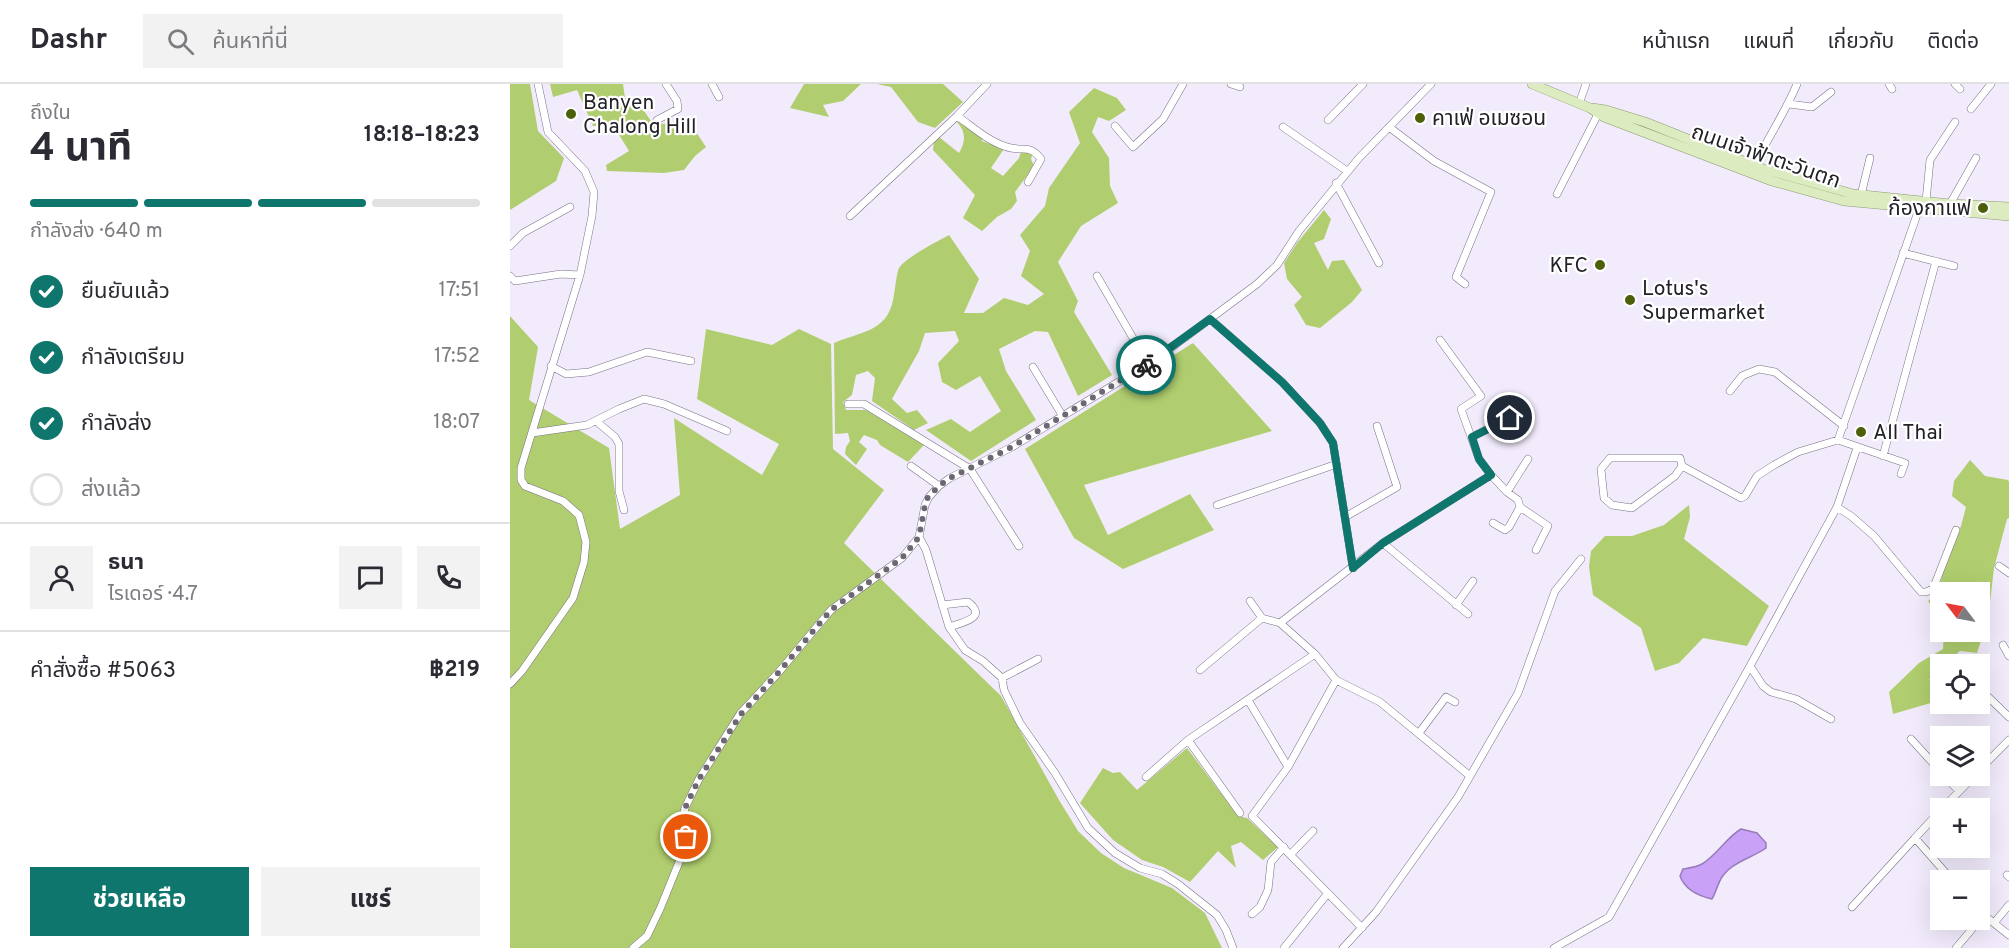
<!DOCTYPE html>
<html lang="th">
<head>
<meta charset="utf-8">
<style>
  :root { --surface:#fff; --page:#f2f2f3; --text:#2b2b33; --muted:#7c7c81; --line:#e1e1e2; --accent:#0f766e }
  body { margin:0; font-family:Overpass,"Noto Sans Thai",sans-serif; background:var(--page); color:var(--text); height:100vh; display:flex; flex-direction:column; font-size:22px; white-space:nowrap }
  * { box-sizing:border-box; margin:0 }
  p { font-size:20px; color:var(--muted) }
  .icon { flex:none; width:33px; height:33px; fill:none; stroke:currentColor; stroke-width:2; stroke-linecap:round; stroke-linejoin:round }
  .map { position:relative; flex:1; overflow:hidden }
  .panel { display:flex; flex-direction:column; background:var(--surface); width:510px }
  .panel>* { flex:none }
  .needle { width:39px; rotate:302deg }
  .controls { position:absolute; left:1420px; top:498px; display:grid; gap:12px }
  .controls a { display:grid; place-items:center; width:60px; height:60px; border-radius:0px; background:var(--surface); box-shadow:0 6px 24px #0002; font-size:30px }
  .pin { position:absolute; display:grid; place-items:center; width:51px; height:51px; color:#fff; margin:-26px; border:3px solid #fff; border-radius:50%; box-shadow:0 2px 6px #0007 }
  .courier { position:absolute; display:grid; place-items:center; width:60px; height:60px; margin:-30px; border:4px solid #0f766e; border-radius:50%; background:#fff; color:#222; box-shadow:0 2px 8px #0007 }
  .overview em { font-style:normal; font-weight:700 }
  .overview div { display:flex; flex-direction:column-reverse }
  .overview { display:flex; align-items:center; justify-content:space-between; height:102px; padding:0 30px }
  h1 { font-size:39px; font-weight:700; line-height:45px }
  .bar { display:grid; grid-template-columns:repeat(4,1fr); gap:9px 6px; align-content:center; height:72px; padding:0 30px }
  .bar i { height:8px; border-radius:4px; background:var(--line) }
  .bar .active { background:var(--accent) }
  .bar p { grid-column:span 4 }
  .line { display:flex; align-items:center; gap:15px; padding:0 30px; border-top:2px solid var(--line) }
  .line div { flex:1 }
  .round { display:grid; place-items:center; flex:none; width:63px; height:63px; border-radius:0px; background:var(--page) }
  ol { padding:0 30px; list-style:none }
  li { display:flex; align-items:center; gap:18px; height:66px }
  li p { margin-inline-start:auto }
  li .icon { padding:6px; border-radius:50%; background:var(--accent); color:#fff; stroke-width:4 }
  li:last-child { color:var(--muted) }
  li i { width:33px; height:33px; border:3px solid var(--line); border-radius:50% }
  .action { display:flex; gap:12px; margin-top:auto; padding:12px 30px }
  .action a { flex:1; height:69px; border-radius:0px; background:var(--accent); color:#fff; font-size:24px; font-weight:700; line-height:69px; text-align:center }
  .action a+a { background:var(--page); color:var(--text) }
  header { display:flex; align-items:center; gap:36px; box-sizing:border-box; height:84px; padding:0 30px; background:var(--surface); border-bottom:2px solid var(--line) }
  header strong { font-size:28px }
  nav { display:flex; gap:33px; margin-inline-start:auto; font-size:21px }
  .search { width:420px; height:54px; background:var(--page); display:flex; align-items:center; gap:15px; box-sizing:border-box; padding:0 21px; border-radius:0px; color:var(--muted); font-size:22px }
  main { display:flex; flex:1; min-height:0 }
  .map>svg:first-child { display:block }
  .forest { fill:#b0ce6f }
  .water { fill:#c9a2f8; stroke:#987bba; stroke-width:1.5 }
  .lines { fill:none; stroke-linecap:round; stroke-linejoin:round }
  .minor-casing { stroke:#797184; stroke-width:8 }
  .major-casing { stroke:#8d9b71; stroke-width:10 }
  .minor { stroke:#fff; stroke-width:7 }
  .major { stroke:#ddebc1; stroke-width:9 }
  .done { stroke:#6c6772; stroke-width:6; stroke-dasharray:0 10.8 }
  .route { stroke:#0f766e; stroke-width:8 }
  .poi-dot { fill:#4b6009; stroke:#fff; stroke-width:2 }
  .labels { text-anchor:middle; stroke-width:4.5; stroke-linejoin:round; paint-order:stroke }
  .poi-label { font-size:21px; fill:#242028; stroke:#fff; text-anchor:start }
  .street-label { font-size:21px; fill:#242028; stroke:#fff }
</style>
</head>
<body>
<header>
<strong>Dashr</strong>
<div class="search"><svg class="icon" aria-label="search" viewBox="0 0 24 24"><circle cx="10" cy="10" r="6"/><path d="M15 15l6 6"/></svg>ค้นหาที่นี่</div>
<nav><a>หน้าแรก</a><a>แผนที่</a><a>เกี่ยวกับ</a><a>ติดต่อ</a></nav>
</header>
<main>
<section class="panel">
<div class="overview"><div><h1>4 นาที</h1><p>ถึงใน</p></div><em>18:18–18:23</em></div>
<div class="bar"><i class="active"></i><i class="active"></i><i class="active"></i><i></i><p>กำลังส่ง · 640 m</p></div>
<ol>
<li><svg class="icon" aria-label="check" viewBox="0 0 24 24"><path d="M5 12l5 5 9-10"/></svg>ยืนยันแล้ว<p>17:51</p></li>
<li><svg class="icon" aria-label="check" viewBox="0 0 24 24"><path d="M5 12l5 5 9-10"/></svg>กำลังเตรียม<p>17:52</p></li>
<li><svg class="icon" aria-label="check" viewBox="0 0 24 24"><path d="M5 12l5 5 9-10"/></svg>กำลังส่ง<p>18:07</p></li>
<li><i></i>ส่งแล้ว</li>
</ol>
<div class="line" style="height:108px"><a class="round"><svg class="icon" aria-label="person" viewBox="0 0 24 24"><circle cx="12" cy="8" r="4"/><path d="M4 21q1-7 8-7t8 7"/></svg></a><div><b>ธนา</b><p>ไรเดอร์ · 4.7</p></div><a class="round"><svg class="icon" aria-label="chat" viewBox="0 0 24 24"><path d="M4 5h16v11H9l-5 4z"/></svg></a><a class="round"><svg class="icon" aria-label="phone" viewBox="0 0 24 24"><path d="M5 4h4l2 5-3 2q2 4 5 5l2-3 5 2v4C11 20 4 13 5 4z"/></svg></a></div>
<div class="line" style="height:78px"><div>คำสั่งซื้อ #5063</div><b>฿219</b></div>
<div class="action"><a>ช่วยเหลือ</a><a>แชร์</a></div>
</section>
<div class="map">
<svg width="1499" height="864" viewBox="0 0 1499 864">
  <rect width="100%" height="100%" fill="#f2ebfc"/>
  <!-- forest -->
  <path class="forest" d="M 0,0 L 20,0 L 28,47 L 54,74 L 46,97 L 0,126 Z
    M 40,0 L 113,0 L 115,14 L 128,18 L 143,40 L 180,39 L 196,63 L 185,72 L 174,86 L 154,89 L 97,87 L 96,81 L 119,67 L 103,41 L 83,42 L 67,6 L 43,13 Z
    M 294,0 L 351,0 L 333,17 L 313,21 L 319,33 L 280,24 Z
    M 367,0 L 433,0 L 453,18 L 425,44 L 408,38 L 381,3 Z
    M 584,4 L 607,14 L 616,26 L 599,37 L 588,33 L 582,48 L 599,74 L 600,102 L 608,119 L 571,142 L 548,178 L 568,217 L 564,228 L 602,291 L 568,312 L 538,248 L 525,247 L 489,265 L 496,287 L 526,336 L 461,377 L 416,346 L 441,335 L 460,348 L 491,327 L 470,292 L 446,306 L 432,298 L 428,279 L 449,257 L 445,247 L 415,249 L 409,267 L 382,315 L 397,329 L 407,326 L 418,339 L 404,346 L 362,317 L 365,294 L 358,287 L 346,291 L 342,311 L 333,318 L 336,326 L 356,326 L 414,361 L 398,378 L 370,361 L 367,356 L 354,351 L 349,358 L 357,365 L 346,381 L 335,370 L 336,363 L 340,357 L 338,349 L 325,350 L 324,259 C 349,248 377,248 383,216 C 385,208 386,191 389,184 C 395,174 428,157 439,151 L 469,195 L 454,229 L 473,229 L 494,214 L 518,221 L 534,210 L 511,192 L 520,167 L 510,151 L 535,122 L 539,104 L 570,59 L 559,28 Z
    M 450,37 L 472,53 L 472,57 L 494,65 L 481,84 L 493,92 L 509,74 L 511,68 L 523,69 L 521,75 L 524,82 L 505,108 L 507,117 L 501,125 L 487,133 L 472,147 L 453,134 L 465,111 L 423,66 L 424,57 L 429,53 L 449,69 C 456,57 456,48 447,38 Z
    M 814,126 L 821,135 L 814,155 L 804,159 L 818,186 L 822,177 L 834,176 L 852,206 L 842,218 L 810,244 L 796,241 L 784,221 L 792,213 L 777,195 L 774,179 L 787,159 Z
    M 0,232 L 28,263 L 19,316 L 99,364 L 110,445 L 170,411 L 164,334 L 252,391 L 269,360 L 187,315 L 196,245 L 262,261 L 289,245 L 321,260 L 323,365 L 374,406 L 334,459 L 491,612 L 549,716 L 568,747 L 591,769 L 614,784 L 662,804 L 695,829 L 712,864 L 0,864 Z
    M 683,259 L 762,347 L 574,401 L 598,451 L 680,410 L 704,446 L 613,485 L 564,454 L 515,365 Z
    M 1460,376 L 1475,392 L 1498,396 L 1499,398 L 1499,434 L 1497,435 L 1484,484 L 1478,535 L 1467,569 L 1450,567 L 1434,580 L 1431,580 L 1431,583 L 1419,596 L 1431,599 L 1431,616 L 1383,630 L 1379,608 L 1409,579 L 1433,565 L 1434,548 L 1470,548 L 1470,508 L 1431,508 L 1431,535 L 1418,517 L 1428,507 L 1438,471 L 1451,442 L 1456,423 L 1442,412 L 1444,397 Z
    M 1179,421 L 1180,433 L 1174,455 L 1259,522 L 1237,562 L 1193,554 L 1169,579 L 1145,587 L 1131,544 L 1083,511 L 1079,483 L 1081,467 L 1095,452 L 1122,452 L 1154,441 Z
    M 677,664 L 728,732 L 737,734 L 768,763 L 753,776 L 731,758 L 721,762 L 726,784 L 708,767 L 680,798 L 653,783 L 632,776 L 603,756 L 570,719 L 593,684 L 603,689 L 610,688 L 627,706 Z"/>
  <!-- water -->
  <path class="water" d="M 1231,745 L 1247,749 L 1256,759 L 1256,764 C 1242,774 1222,778 1212,793 C 1208,799 1206,808 1202,815 C 1189,812 1175,806 1170,792 L 1173,785 C 1179,784 1187,783 1192,780 C 1207,771 1216,754 1231,745 Z"/>
  <g class="lines">
    <!-- minor casing -->
    <g class="minor-casing">
      <path id="minor" d="M 202,0 L 209,13
        M 721,0 L 730,3
        M 1379,0 L 1382,5
        M 1445,0 L 1450,5
        M 1069,20 L 1076,0
        M 1279,20 L 1302,23 L 1321,8
        M 1461,25 L 1481,0
        M 447,32 C 463,43 481,60 501,64 C 516,67 520,61 531,75 L 518,98
        M 147,36 L 168,25 L 167,17 L 156,0
        M 818,36 L 853,0
        M 605,42 L 623,63 L 653,35 L 673,0
        M 773,43 L 837,87
        M 879,43 L 924,77 L 981,108 L 946,193 L 955,200
        M 1245,81 C 1258,53 1275,29 1287,0
        M 826,99 L 869,179
        M 1047,110 L 1088,30
        M 1351,111 L 1360,74
        M 1416,117 L 1420,76 L 1445,38
        M 1440,120 L 1466,74
        M 340,132 L 447,32 L 477,0
        M 0,162 L 13,149 L 60,123
        M 1393,169 L 1444,182
        M 0,192 L 5,197 L 51,190 L 70,191
        M 587,192 L 638,280
        M 700,235 L 772,298 L 810,339 L 823,359 L 843,484
        M 930,256 L 971,312 L 951,325 L 969,375 L 981,391 L 997,408 L 1008,416 L 1010,423 L 1038,442 L 1026,466
        M 41,282 L 56,290 L 79,288 L 137,268 L 181,277
        M 523,283 L 552,331
        M 1220,307 L 1232,292 L 1239,289 L 1249,285 L 1265,288 L 1334,342
        M 338,320 L 354,320 L 460,385 L 509,462
        M 86,337 L 105,353 L 109,360 L 109,407 L 114,426
        M 22,349 L 77,341 L 109,325 L 134,315 L 154,320 L 217,347
        M 962,353 L 1000,334
        M 1328,356 L 1409,125
        M 1373,372 L 1426,177
        M 1100,374 L 1170,374 L 1172,382 L 1165,392 L 1122,424 L 1102,421 L 1094,414 L 1091,385 Z
        M 401,382 L 429,402
        M 1172,382 L 1231,414 L 1235,412 L 1247,392 L 1264,381 L 1288,368 L 1328,356 L 1395,379 L 1391,390
        M 997,408 L 1018,375
        M 707,421 L 827,380
        M 1327,423 L 1341,432 L 1364,452 L 1411,508 L 1416,508 L 1423,505 L 1446,446
        M 835,433 L 887,403 L 867,342
        M 983,439 L 995,446 L 999,443 L 1010,423
        M 409,453 L 416,466 L 439,543 L 455,566 L 473,577 L 492,594 L 494,606 L 510,639 L 545,689 L 578,744 L 605,769 L 630,784 L 652,790 L 668,800 L 707,831 L 716,846 L 723,864
        M 873,459 L 958,530
        M 1489,482 L 1499,489
        M 740,517 L 752,534
        M 432,521 L 458,518 C 479,534 451,539 439,543
        M 946,521 L 963,497
        M 1493,561 L 1499,572
        M 805,570 L 826,596 L 778,683 L 742,732 L 852,844
        M 1240,582 L 1253,602 L 1261,608 L 1286,615 L 1321,635
        M 690,586 L 752,534 L 770,539
        M 492,594 L 528,575
        M 826,596 L 870,618 L 960,692
        M 0,600 L 12,587 L 63,514 L 74,478 L 76,458 L 69,431 L 53,417 L 15,402 L 11,396 L 11,384 L 70,191 L 82,132 L 84,108 L 75,87 L 38,48 L 28,0
        M 1470,605 L 1499,633
        M 738,616 L 778,683
        M 909,649 L 936,613 L 945,618
        M 1401,655 L 1431,688
        M 678,656 L 730,729
        M 1470,685 L 1499,656
        M 1434,692 L 1449,707
        M 636,693 L 678,656 L 805,570 L 770,539 L 873,459 L 981,391
        M 1433,724 L 1464,692
        M 1431,726 L 1405,754 L 1442,796
        M 781,770 L 803,747
        M 1497,791 L 1499,793
        M 1342,823 L 1405,754
        M 1470,828 L 1499,851
        M 742,830 L 750,823 L 758,806 L 761,778 L 774,763
        M 1484,839 L 1499,821
        M 123,864 L 137,852 L 150,825 L 174,766 L 176,753 L 172,737 L 175,724 L 189,695 L 230,630 L 268,589 L 321,526 L 392,474 L 409,453 L 415,421 L 419,413 L 429,402 L 440,394 L 502,363 L 646,275 L 747,200 L 767,181 L 789,147 L 849,74 L 921,0
        M 774,864 L 818,809
        M 833,864 L 866,828 L 948,713 L 1008,609 L 1045,507 L 1071,475
        M 1044,864 L 1099,833 L 1240,582 L 1327,423 L 1347,364
        M 1446,864 L 1473,832"/>
    </g>
    <!-- major casing -->
    <g class="major-casing">
      <path id="major" d="M 1022,0 L 1080,24 L 1094,33 L 1262,97 L 1334,117 L 1499,132
        M 1082,24 L 1096,26 L 1135,38 L 1253,85 L 1343,110 L 1440,120 L 1499,123"/>
    </g>
    <!-- minor -->
    <use href="#minor" class="minor"/>
    <!-- major -->
    <use href="#major" class="major"/>
  </g>
  <g class="lines">
    <!-- done -->
    <path class="done" d="M 176,753 L 172,737 L 175,724 L 189,695 L 231,630 L 268,589 L 321,526 L 392,474 L 409,453 L 415,421 L 418,413 L 429,402 L 440,394 L 502,363 L 636,281"/>
    <!-- route -->
    <path class="route" d="M 636,281 L 700,235 L 772,298 L 810,339 L 823,359 L 843,484 L 873,459 L 981,391 L 969,375 L 962,353 L 1000,334"/>
  </g>
  <!-- markers -->
  <g class="poi-dot">
    <circle cx="61" cy="30" r="6"/>
    <circle cx="910" cy="34" r="6"/>
    <circle cx="1473" cy="124" r="6"/>
    <circle cx="1090" cy="181" r="6"/>
    <circle cx="1120" cy="216" r="6"/>
    <circle cx="1351" cy="348" r="6"/>
  </g>
  <g class="labels">
    <!-- poi labels -->
    <g class="poi-label">
      <text x="73" y="25">Banyen<tspan x="73" dy="24">Chalong Hill</tspan></text>
      <text x="922" y="41">คาเฟ่ อเมซอน</text>
      <text x="1461" y="131" text-anchor="end">ก้องกาแฟ</text>
      <text x="1078" y="188" text-anchor="end">KFC</text>
      <text x="1132" y="211">Lotus's<tspan x="1132" dy="24">Supermarket</tspan></text>
      <text x="1363" y="355">All Thai</text>
    </g>
    <!-- street labels -->
    <g class="street-label">
      <text transform="translate(1256 72) rotate(19)" y="7">ถนนเจ้าฟ้าตะวันตก</text>
    </g>
  </g>
</svg>
<div class="controls">
<a><svg class="needle" viewBox="-14 -14 28 28"><path d="M0-13l5 13h-10z" fill="#e53935"/><path d="M0 13l5-13h-10z" fill="#7c7c81"/></svg></a>
<a><svg class="icon" aria-label="locate" viewBox="0 0 24 24"><circle cx="12" cy="12" r="6"/><path d="M12 2v4M12 18v4M2 12h4M18 12h4"/></svg></a>
<a><svg class="icon" aria-label="layers" viewBox="0 0 24 24"><path d="M12 4l9 5-9 5-9-5zM3 14l9 5 9-5"/></svg></a>
<a>+</a>
<a>−</a>
</div>
<div class="pin" style="left:176px;top:753px;background:#ea580c"><svg class="icon" aria-label="bag" viewBox="0 0 24 24"><path d="M5 8h14l-1 12H6zM9 8a3 3 0 0 1 6 0"/></svg></div>
<div class="pin" style="left:1000px;top:334px;background:#1f2937"><svg class="icon" aria-label="home" viewBox="0 0 24 24"><path d="M3 11l9-7 9 7M6 9v11h12V9"/></svg></div>
<div class="courier" style="left:636px;top:281px"><svg class="icon" aria-label="bike" viewBox="0 0 24 24"><circle cx="6" cy="16" r="4"/><circle cx="18" cy="16" r="4"/><path d="M6 16l4-8h5l3 8M10 8l3 8H6M13 5h3"/></svg></div>
</div>
</main>
</body>
</html>
